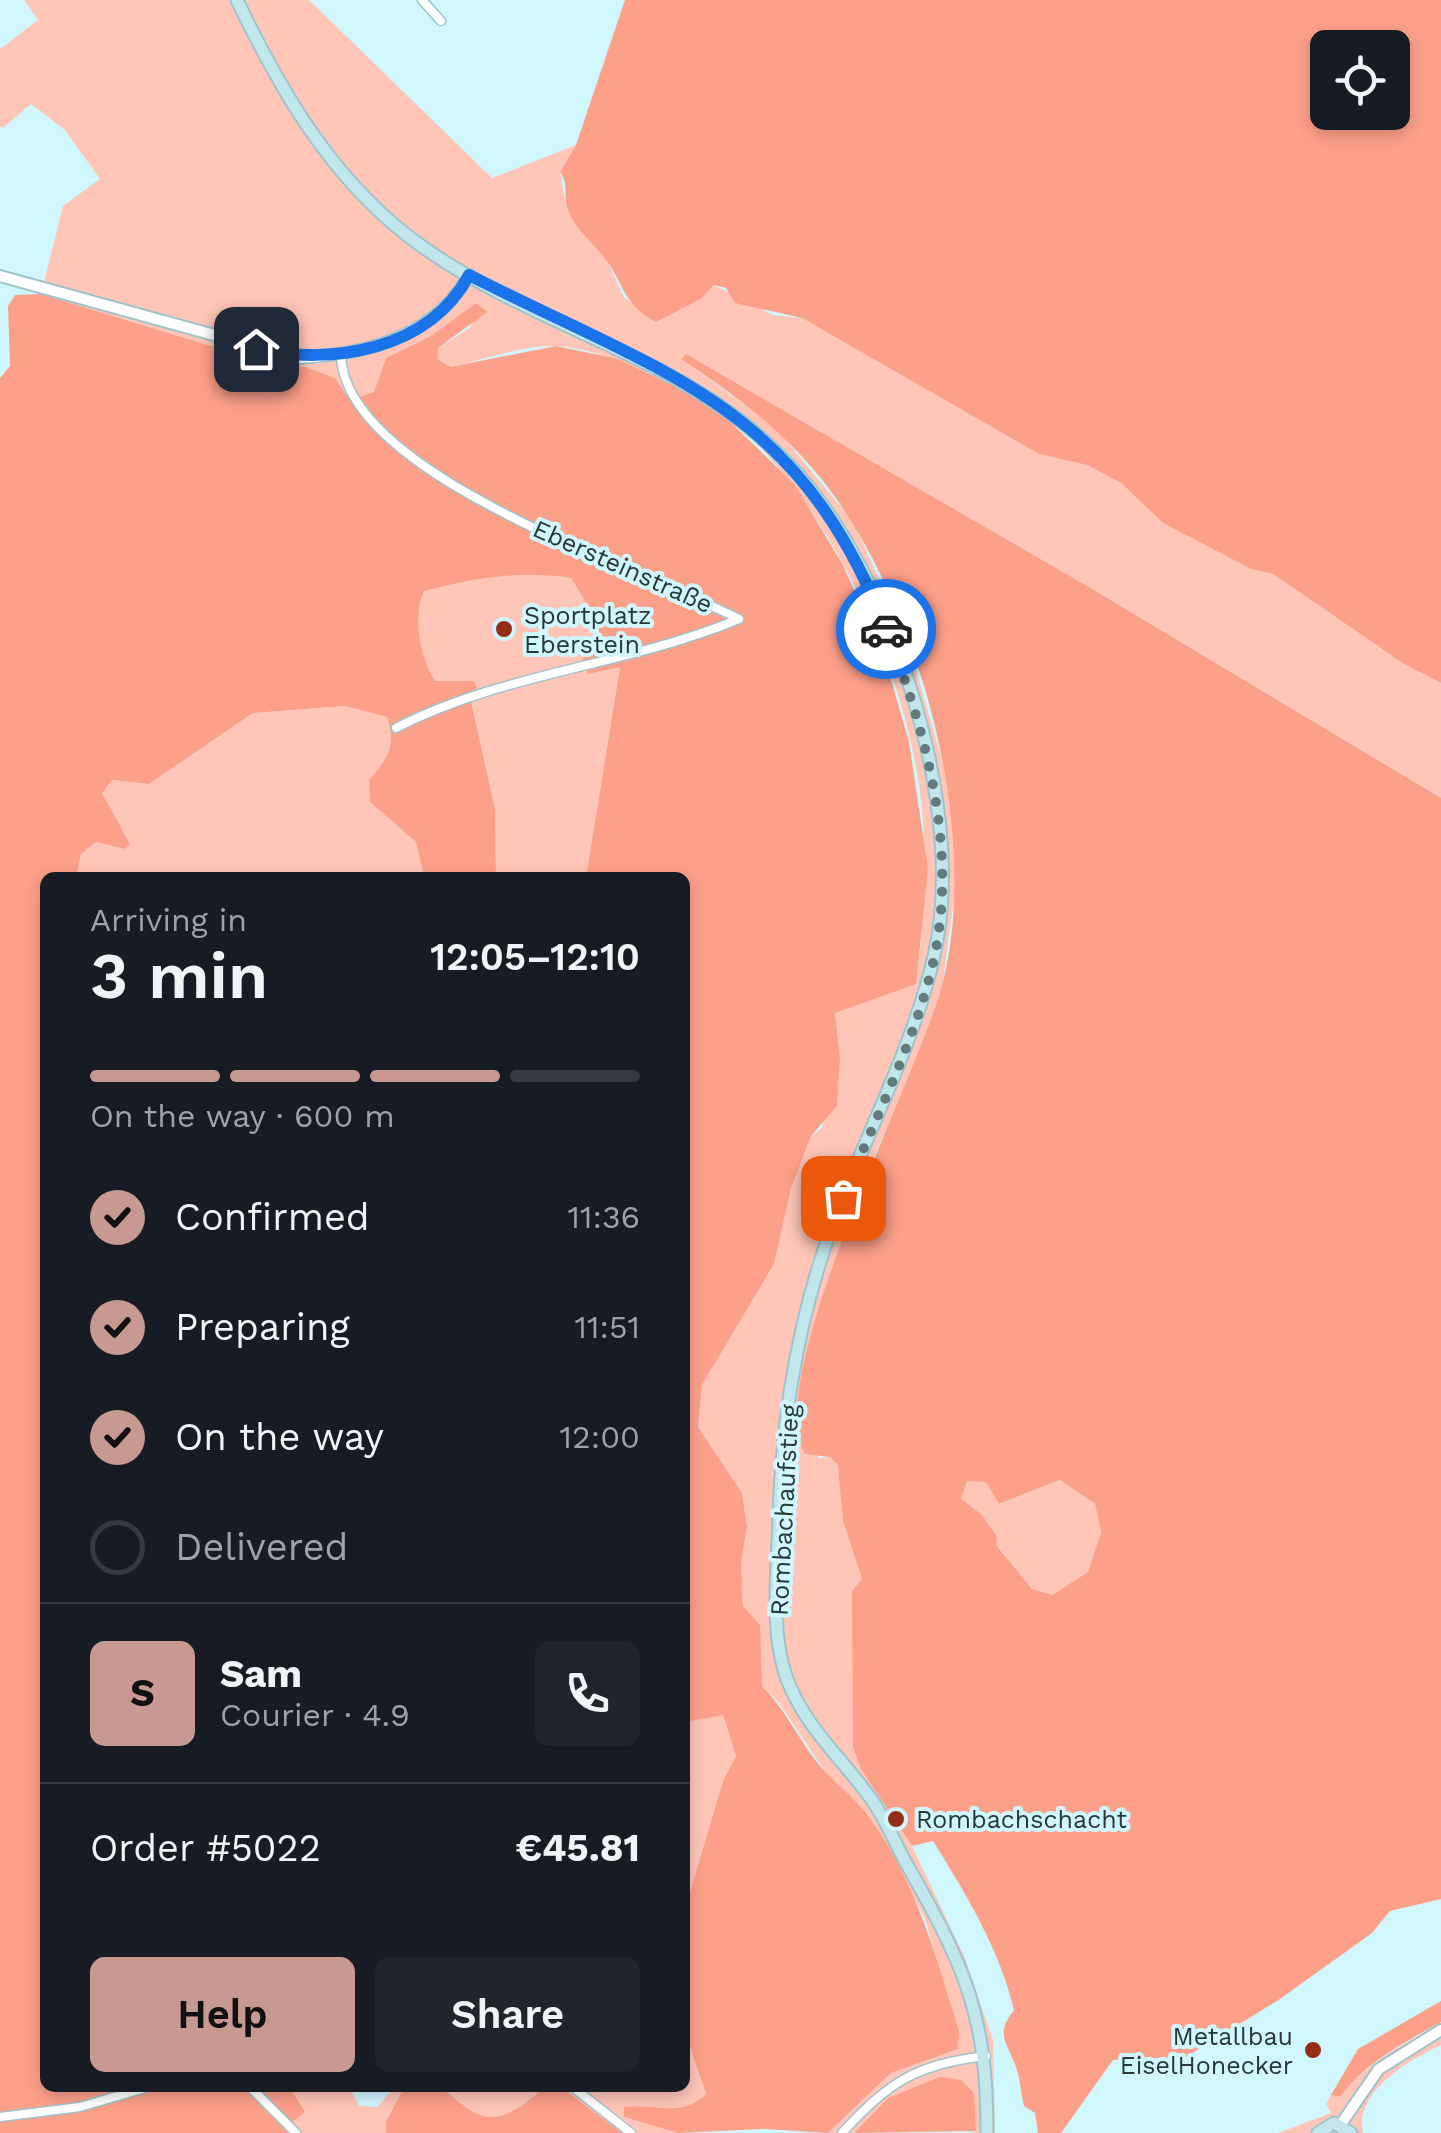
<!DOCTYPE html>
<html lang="en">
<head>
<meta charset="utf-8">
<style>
  :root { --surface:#171b24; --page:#20242c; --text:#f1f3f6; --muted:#9ea1a6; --line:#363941; --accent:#c89991 }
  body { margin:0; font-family:"Work Sans",sans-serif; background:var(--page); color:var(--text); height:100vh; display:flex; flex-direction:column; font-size:38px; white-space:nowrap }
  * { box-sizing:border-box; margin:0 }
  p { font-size:32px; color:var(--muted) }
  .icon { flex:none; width:55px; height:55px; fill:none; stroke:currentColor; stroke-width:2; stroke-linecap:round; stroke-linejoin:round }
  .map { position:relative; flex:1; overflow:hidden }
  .details { position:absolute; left:40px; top:872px; width:650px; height:1220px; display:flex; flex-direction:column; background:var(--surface); border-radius:15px; box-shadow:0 5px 15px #0003 }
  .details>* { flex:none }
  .controls { position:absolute; left:1310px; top:30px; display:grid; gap:20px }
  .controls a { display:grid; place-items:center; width:100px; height:100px; border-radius:15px; background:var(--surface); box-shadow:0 5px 15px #0003; font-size:50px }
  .pin { position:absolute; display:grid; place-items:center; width:85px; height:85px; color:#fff; margin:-42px; border-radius:20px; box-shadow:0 5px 15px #0006 }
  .courier { position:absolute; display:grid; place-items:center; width:100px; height:100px; margin:-50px; border:8px solid #1a73e8; border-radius:50%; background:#fff; color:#222; box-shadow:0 2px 12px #0007 }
  .summary em { font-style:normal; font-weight:600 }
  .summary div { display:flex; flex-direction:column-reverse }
  .summary { display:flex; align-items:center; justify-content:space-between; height:170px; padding:0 50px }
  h1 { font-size:65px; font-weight:600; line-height:75px }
  .bar { display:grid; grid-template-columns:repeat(4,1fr); gap:15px 10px; align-content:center; height:120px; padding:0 50px }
  .bar i { height:12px; border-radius:8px; background:var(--line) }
  .bar .active { background:var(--accent) }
  .bar p { grid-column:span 4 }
  .line { display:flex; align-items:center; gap:25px; padding:0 50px; border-top:2px solid var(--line) }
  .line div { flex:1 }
  .round { display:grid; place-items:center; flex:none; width:105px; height:105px; border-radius:15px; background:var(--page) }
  ol { padding:0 50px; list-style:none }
  li { display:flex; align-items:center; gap:30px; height:110px }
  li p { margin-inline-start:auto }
  li .icon { padding:10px; border-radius:50%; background:var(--accent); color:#111; stroke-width:4 }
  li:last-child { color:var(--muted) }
  li i { width:55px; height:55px; border:5px solid var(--line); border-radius:50% }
  .primary-button { display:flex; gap:20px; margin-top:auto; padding:20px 50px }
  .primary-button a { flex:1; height:115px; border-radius:15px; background:var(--accent); color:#111; font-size:40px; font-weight:600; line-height:115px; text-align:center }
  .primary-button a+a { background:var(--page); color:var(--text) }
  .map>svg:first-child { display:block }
  .green { fill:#ffc6b8 }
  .forest { fill:#fda08a; fill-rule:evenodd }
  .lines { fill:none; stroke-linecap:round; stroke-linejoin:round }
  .minor-casing { stroke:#9ec3ca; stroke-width:11 }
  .tertiary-casing { stroke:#9ec3ca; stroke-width:14 }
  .secondary-casing { stroke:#9ec3ca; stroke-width:15 }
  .minor { stroke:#fff; stroke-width:8 }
  .tertiary { stroke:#fff; stroke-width:10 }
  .secondary { stroke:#c1e6ec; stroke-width:11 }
  .done { stroke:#637a7f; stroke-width:10; stroke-dasharray:0 18 }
  .route { stroke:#1a73e8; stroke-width:12 }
  .poi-dot { fill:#952c15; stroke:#d0f7fe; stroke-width:4 }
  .labels { text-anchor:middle; stroke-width:8; stroke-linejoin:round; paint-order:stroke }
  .street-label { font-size:25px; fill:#28373a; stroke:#d0f7fe }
  .poi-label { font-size:25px; fill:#28373a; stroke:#d0f7fe; text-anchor:start }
</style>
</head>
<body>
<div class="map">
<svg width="1441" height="2133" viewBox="0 0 1441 2133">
  <rect width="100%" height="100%" fill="#d0f7fe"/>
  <!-- green -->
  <path class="green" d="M 24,0 L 309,0 L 492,178 L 576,145 L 560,172 L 567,210 L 606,258 L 623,296 L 656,322 L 701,299 L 714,285 L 773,315 L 802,318 L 1039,454 L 1087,465 L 1121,483 L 1163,523 L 1251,569 L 1273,574 L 1404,664 L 1441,683 L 1441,798 L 1089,587 L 686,354 L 682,359 L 776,428 L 854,523 L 910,650 L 949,784 L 955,833 L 956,885 L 942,986 L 926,1039 L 860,1188 L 812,1336 L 818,1458 L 830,1457 L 839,1465 L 843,1521 L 862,1579 L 852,1591 L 861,1769 L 912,1846 L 965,1958 L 993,2040 L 995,2133 L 972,2133 L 976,2131 L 888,2098 L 854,2133 L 828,2133 L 891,2073 L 958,2049 L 926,1921 L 901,1872 L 868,1816 L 831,1780 L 779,1703 L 762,1686 L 743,1606 L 741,1562 L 747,1527 L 742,1493 L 698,1427 L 702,1385 L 774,1264 L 791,1189 L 811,1136 L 822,1128 L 840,1057 L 835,1013 L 916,983 C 924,926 927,866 922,809 C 909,669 819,471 697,394 C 684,387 669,382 655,376 C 629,364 583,346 554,346 C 521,346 483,360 450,367 L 438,359 L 438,348 L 470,328 L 476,304 L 431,336 L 386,358 L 374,392 L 350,400 L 335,378 L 306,367 L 247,357 L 41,294 L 63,206 L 100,179 L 65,130 L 31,104 L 3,128 L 0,126 L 0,49 L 38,20 Z
    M 535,572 L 571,578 C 595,618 606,627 589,673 L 620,666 L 586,877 L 496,877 L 495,809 L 470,695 L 474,681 L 435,682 C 420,658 412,618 423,591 L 463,580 Z
    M 345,706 L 387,717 C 396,746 389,757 369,780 L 370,802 L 416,842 L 424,877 L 75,877 L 81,854 L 96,842 L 125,849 L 102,792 L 112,780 L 149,784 L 253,713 Z
    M 1060,1480 L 1095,1504 L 1101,1532 L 1088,1572 L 1052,1595 L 1032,1589 L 960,1499 L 967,1481 L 986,1481 L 1000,1504 Z
    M 723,1714 L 736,1756 L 723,1781 L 685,1909 L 685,1722 Z
    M 1440,2023 L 1441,2045 C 1411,2059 1354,2091 1363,2133 L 1278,2133 L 1331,2113 L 1326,2104 L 1331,2095 L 1340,2097 C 1367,2062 1402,2045 1440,2023 Z
    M 685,2045 L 690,2047 L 706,2094 C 685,2113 663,2112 637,2106 L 625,2117 L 678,2133 L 622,2133 L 563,2088 L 595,2092 L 603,2088 L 685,2088 Z
    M 290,2088 L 350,2088 L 359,2106 L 377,2107 L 394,2088 L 404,2088 L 386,2121 L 386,2133 L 290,2133 L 285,2127 L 304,2112 Z
    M 443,2088 L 544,2088 C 501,2124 486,2129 443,2088 Z"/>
  <!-- forest -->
  <path class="forest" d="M 625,0 L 1441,0 L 1441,683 L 1404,664 L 1273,574 L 1251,569 L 1163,523 L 1121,483 L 1087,465 L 1039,454 L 802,318 L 735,303 L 726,288 L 714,285 L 701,299 L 656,322 C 620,302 625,282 602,255 C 591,241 574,228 568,210 C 563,197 569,184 560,172 L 576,145 ZM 1328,48 L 1392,48 L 1392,112 L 1328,112 Z
    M 41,294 L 247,357 L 306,367 L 335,378 L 350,400 L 374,392 L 386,358 L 431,336 L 476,303 L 487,312 L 438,348 L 438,359 L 450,367 L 556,346 L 618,359 L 712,404 L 795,485 L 843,565 L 886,662 L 909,742 L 928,869 L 916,984 L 835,1013 L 840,1057 L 837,1106 L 811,1136 L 791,1189 L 774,1264 L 702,1385 L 698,1427 L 742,1493 L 747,1527 L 741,1562 L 743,1606 L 760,1625 L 762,1686 C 784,1708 797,1736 816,1761 C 832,1781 854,1797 869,1817 C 916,1881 936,1957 959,2031 L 958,2049 L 891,2073 L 828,2133 L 764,2129 L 678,2133 L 624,2117 L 624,2107 C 656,2103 679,2119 706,2094 L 690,2047 L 685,2045 L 685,1909 L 723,1781 L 736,1756 L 723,1715 L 685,1722 L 685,878 L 586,877 L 620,667 L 588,674 L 582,659 L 600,642 L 597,621 L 571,578 C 521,570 473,578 424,591 C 412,617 420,657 435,681 L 474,681 L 477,688 L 470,696 L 495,809 L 496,877 L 424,877 L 416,842 L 370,802 L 369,780 C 389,757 396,746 387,717 L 345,706 L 253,713 L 149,784 L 112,780 L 102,793 L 130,844 L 125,849 L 96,842 L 81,854 L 76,877 L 45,878 L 45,2088 L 290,2088 L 305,2112 L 286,2127 L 290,2133 L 0,2133 L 0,378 L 10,366 L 8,306 L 15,295 Z
    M 686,354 L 1089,587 L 1441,798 L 1441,1899 L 1390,1911 L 1372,1933 L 1280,1999 L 1186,2057 L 1113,2060 L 1061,2133 L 1038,2133 L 1035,2113 L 1024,2106 C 1021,2093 1020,2077 1015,2064 C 1005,2040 996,2033 1014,2010 C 1000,1950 966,1894 933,1841 L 912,1846 L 861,1769 L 853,1747 L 852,1591 L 862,1579 L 843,1521 L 838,1465 L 830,1457 L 805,1454 C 760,1380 917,1078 941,989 C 984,834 919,599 819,476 C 780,428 732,393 681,359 ZM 1060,1480 L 1095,1504 L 1101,1532 L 1088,1572 L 1052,1595 L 1032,1589 L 997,1546 L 996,1535 L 981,1514 L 961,1499 L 967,1481 L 986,1482 L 999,1504 Z
    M 1441,2001 L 1441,2022 C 1402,2044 1367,2061 1340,2097 L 1331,2095 L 1358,2049 Z
    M 940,2077 L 961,2080 L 974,2093 L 976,2131 L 854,2133 L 888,2098 Z
    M 404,2088 L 443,2088 C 486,2129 501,2124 544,2088 L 563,2088 L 622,2133 L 386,2133 L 386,2121 Z"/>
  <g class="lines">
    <!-- minor casing -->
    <g class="minor-casing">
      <path id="minor" d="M 422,0 L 441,21
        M 341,356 C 346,477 647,571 739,619
        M 396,728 C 502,673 629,665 739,619
        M 251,2088 L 296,2133
        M 574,2088 L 631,2133
        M 0,2117 L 80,2107 L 145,2088
        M 842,2133 C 889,2082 916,2064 986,2056"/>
    </g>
    <!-- tertiary casing -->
    <g class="tertiary-casing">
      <path id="tertiary" d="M 0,276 L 298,358 C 363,355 435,337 469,275
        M 1341,2124 L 1379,2069 L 1441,2030"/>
    </g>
    <!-- secondary casing -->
    <g class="secondary-casing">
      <path id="secondary" d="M 237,0 C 283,96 337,188 427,250 C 570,348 729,362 833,520 C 906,631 965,824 934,956 C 912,1051 864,1137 831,1229 C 798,1321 782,1417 779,1515 C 778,1566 769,1630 787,1679 C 805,1728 845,1761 874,1803 C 888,1824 897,1848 910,1870 C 966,1969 987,2017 987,2133
        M 1318,2133 L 1334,2123 L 1351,2133"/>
    </g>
    <!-- minor -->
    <use href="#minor" class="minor"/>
    <!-- tertiary -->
    <use href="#tertiary" class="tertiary"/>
    <!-- secondary -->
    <use href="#secondary" class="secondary"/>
  </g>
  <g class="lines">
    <!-- done -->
    <path class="done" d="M 843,1198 C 875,1117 919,1035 936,949 C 956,841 925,729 886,629"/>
    <!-- route -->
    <path class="route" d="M 256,349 C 332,365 428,351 469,275 C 667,376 798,403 886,629"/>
  </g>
  <!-- markers -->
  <g class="poi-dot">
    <circle cx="504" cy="629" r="10"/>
    <circle cx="896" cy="1819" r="10"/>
    <circle cx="1313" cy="2050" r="10"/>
  </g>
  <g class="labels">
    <!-- street labels -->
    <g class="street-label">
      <text transform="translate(623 566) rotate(24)" y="9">Ebersteinstraße</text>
      <text transform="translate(784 1510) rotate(-87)" y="9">Rombachaufstieg</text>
    </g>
    <!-- poi labels -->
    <g class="poi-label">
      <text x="524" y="624">Sportplatz<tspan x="524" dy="29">Eberstein</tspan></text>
      <text x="916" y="1828">Rombachschacht</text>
      <text x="1293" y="2045" text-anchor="end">Metallbau<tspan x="1293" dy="29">EiselHonecker</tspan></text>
    </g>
  </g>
</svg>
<div class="controls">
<a><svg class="icon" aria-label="locate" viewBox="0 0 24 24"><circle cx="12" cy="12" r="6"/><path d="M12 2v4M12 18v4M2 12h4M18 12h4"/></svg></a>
</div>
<div class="pin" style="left:843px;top:1198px;background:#ea580c"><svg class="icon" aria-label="bag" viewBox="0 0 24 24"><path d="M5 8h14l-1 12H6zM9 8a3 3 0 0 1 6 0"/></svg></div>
<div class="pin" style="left:256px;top:349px;background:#1f2937"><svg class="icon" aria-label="home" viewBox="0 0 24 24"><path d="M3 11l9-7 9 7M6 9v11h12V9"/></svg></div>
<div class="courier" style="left:886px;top:629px"><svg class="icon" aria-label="car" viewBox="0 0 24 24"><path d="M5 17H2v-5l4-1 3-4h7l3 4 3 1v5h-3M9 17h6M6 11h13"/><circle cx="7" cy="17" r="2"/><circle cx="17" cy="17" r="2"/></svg></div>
<section class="details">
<div class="summary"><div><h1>3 min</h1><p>Arriving in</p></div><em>12:05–12:10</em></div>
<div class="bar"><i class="active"></i><i class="active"></i><i class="active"></i><i></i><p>On the way · 600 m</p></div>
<ol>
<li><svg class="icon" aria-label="check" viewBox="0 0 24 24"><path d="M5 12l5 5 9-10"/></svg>Confirmed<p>11:36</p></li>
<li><svg class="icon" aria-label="check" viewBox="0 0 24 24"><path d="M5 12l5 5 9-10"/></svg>Preparing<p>11:51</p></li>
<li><svg class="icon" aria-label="check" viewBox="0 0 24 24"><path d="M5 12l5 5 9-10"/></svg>On the way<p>12:00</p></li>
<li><i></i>Delivered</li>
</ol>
<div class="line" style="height:180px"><b class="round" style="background:var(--accent);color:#111">S</b><div><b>Sam</b><p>Courier · 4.9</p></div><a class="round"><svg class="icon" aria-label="phone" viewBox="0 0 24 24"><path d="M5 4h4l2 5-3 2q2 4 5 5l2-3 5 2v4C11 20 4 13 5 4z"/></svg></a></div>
<div class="line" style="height:130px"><div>Order #5022</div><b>€45.81</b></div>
<div class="primary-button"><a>Help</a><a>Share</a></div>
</section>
</div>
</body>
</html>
